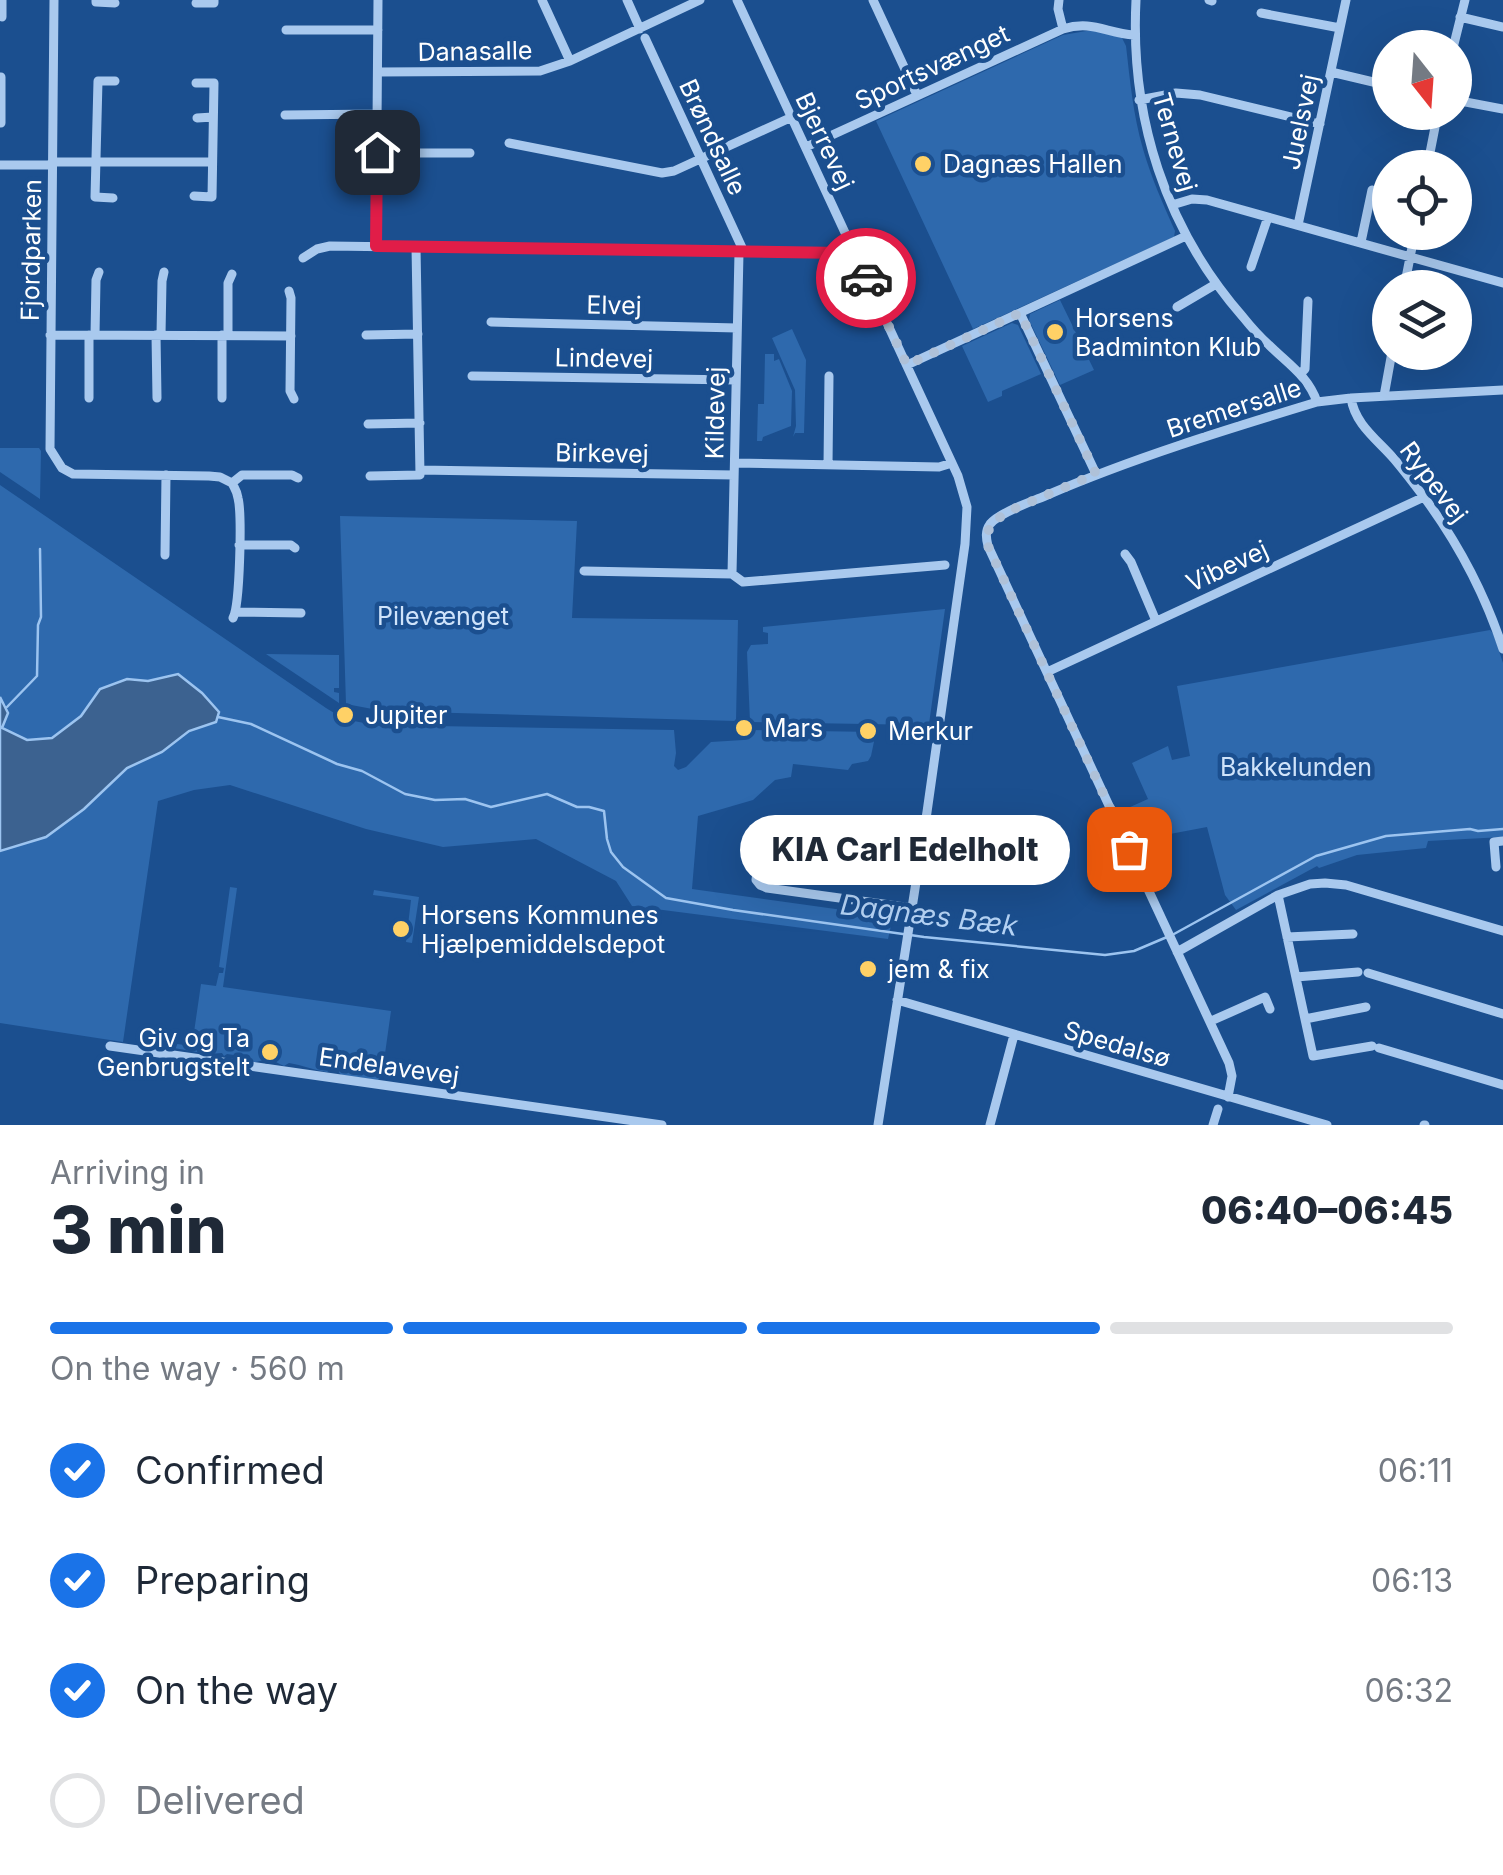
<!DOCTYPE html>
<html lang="en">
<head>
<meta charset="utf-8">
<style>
  :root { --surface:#fff; --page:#f6f6f7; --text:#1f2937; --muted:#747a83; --line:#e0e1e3; --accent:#1a73e8 }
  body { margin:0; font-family:Inter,sans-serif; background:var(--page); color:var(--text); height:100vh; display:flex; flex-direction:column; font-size:38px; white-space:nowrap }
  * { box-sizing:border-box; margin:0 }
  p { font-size:32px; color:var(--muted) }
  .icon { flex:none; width:55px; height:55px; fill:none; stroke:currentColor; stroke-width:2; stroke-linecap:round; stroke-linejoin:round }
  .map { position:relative; height:1125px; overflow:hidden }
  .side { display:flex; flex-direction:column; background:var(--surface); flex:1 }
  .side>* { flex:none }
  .needle { width:65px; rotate:163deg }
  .fabs { position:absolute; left:1372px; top:30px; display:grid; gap:20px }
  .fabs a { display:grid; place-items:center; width:100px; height:100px; border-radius:50%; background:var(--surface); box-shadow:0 10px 40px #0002; font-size:50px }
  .pin { position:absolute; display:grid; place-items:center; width:85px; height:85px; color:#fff; margin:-42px; border-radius:20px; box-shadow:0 5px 15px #0006 }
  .courier { position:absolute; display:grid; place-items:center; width:100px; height:100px; margin:-50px; border:8px solid #e11d48; border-radius:50%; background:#fff; color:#222; box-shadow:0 2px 12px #0007 }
  .bubble { position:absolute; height:70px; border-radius:35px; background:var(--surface); box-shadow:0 10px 40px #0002; font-size:32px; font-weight:800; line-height:70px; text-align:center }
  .summary em { font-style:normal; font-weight:800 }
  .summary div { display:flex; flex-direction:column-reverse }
  .summary { display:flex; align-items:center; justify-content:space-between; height:170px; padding:0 50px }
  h1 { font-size:65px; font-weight:800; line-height:75px }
  .bar { display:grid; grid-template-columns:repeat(4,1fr); gap:15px 10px; align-content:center; height:120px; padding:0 50px }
  .bar i { height:12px; border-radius:8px; background:var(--line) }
  .bar .on { background:var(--accent) }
  .bar p { grid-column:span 4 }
  ol { padding:0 50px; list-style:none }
  li { display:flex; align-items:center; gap:30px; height:110px }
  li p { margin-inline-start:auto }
  li .icon { padding:10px; border-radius:50%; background:var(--accent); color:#fff; stroke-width:4 }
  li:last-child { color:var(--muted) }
  li i { width:55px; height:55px; border:5px solid var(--line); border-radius:50% }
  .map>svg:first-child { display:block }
  .green { fill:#2e69ad }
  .water { fill:#3c6290; stroke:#9cc4f0; stroke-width:2.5 }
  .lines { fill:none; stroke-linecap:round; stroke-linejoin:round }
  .stream { stroke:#9cc4f0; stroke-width:2.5 }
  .minor { stroke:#a9c9ee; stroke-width:9 }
  .done { stroke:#afc1d8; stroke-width:10; stroke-dasharray:0 18 }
  .route { stroke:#e11d48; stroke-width:12 }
  .poi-dot { fill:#ffd166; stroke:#1b4f8f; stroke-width:4 }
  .labels { text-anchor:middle; stroke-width:9; stroke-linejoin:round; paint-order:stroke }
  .street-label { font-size:25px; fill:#fff; stroke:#1b4f8f }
  .poi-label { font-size:25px; fill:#fff; stroke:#1b4f8f; text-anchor:start }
  .park-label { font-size:25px; fill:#cfe3fa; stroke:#1b4f8f }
  .water-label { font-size:28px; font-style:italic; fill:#b5d3f5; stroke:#1b4f8f }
</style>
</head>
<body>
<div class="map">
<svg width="1503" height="1125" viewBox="0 0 1503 1125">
  <rect width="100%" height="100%" fill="#1b4f8f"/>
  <!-- green -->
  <path class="green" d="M 1092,30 L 1122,38 L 1126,46 C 1130,80 1133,115 1143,149 C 1151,177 1163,204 1175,231 L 1174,237 L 973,329 L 876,121 L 1063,35 Z
    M 1060,300 L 1094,370 L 1060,385 L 1029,320 L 1030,314 Z
    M 1012,323 L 1018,325 L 1041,374 L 1002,391 L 1002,396 L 988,402 L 962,346 Z
    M 792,329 L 806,360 L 804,433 L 795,433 L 793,437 L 796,426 L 795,390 L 772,338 Z
    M 765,354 L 774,354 L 774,361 L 779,359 L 792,391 L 791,426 L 763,437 L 762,441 L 757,441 L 758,404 L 764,404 Z
    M 0,448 L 39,448 L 41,451 L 40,499 L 0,472 Z
    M 0,485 L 326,708 L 344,719 L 374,725 L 674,730 L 676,753 L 674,766 L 678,770 L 686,767 L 711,742 L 743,740 L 752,730 L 876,732 L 871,756 L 868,761 L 852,764 L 848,770 L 793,764 L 791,777 L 775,780 L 753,800 L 698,816 L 692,889 L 893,917 L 888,939 L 632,906 L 616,881 L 536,839 L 443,847 L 366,829 L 230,785 L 194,790 L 158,801 L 123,1042 L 0,1023 L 0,851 L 46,837 L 84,809 L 127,768 L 162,752 L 189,731 L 216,722 L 178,674 L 148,681 L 127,679 L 100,689 L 81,716 L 52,738 L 27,740 L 1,728 L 7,707 L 0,697 Z
    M 340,516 L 577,521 L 572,618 L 738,620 L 736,721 L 383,711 L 346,704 Z
    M 945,609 L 929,724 L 924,725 L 750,722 L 747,652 L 751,645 L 768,644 L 768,633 L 763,632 L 763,627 Z
    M 1490,630 L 1493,633 L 1503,663 L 1503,837 L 1428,841 L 1426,848 L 1357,855 L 1319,868 L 1317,866 L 1236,910 L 1225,895 L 1207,827 L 1133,841 L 1119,812 L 1148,799 L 1132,763 L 1168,746 L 1172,760 L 1190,756 L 1177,686 Z
    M 266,654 L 339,655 L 339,688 L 334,688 L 334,692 L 339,693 L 339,703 Z
    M 230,887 L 237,888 L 223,987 L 391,1011 L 382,1075 L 378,1080 L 341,1075 L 337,1070 L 331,1069 L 327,1072 C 312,1070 303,1065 289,1063 L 284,1066 C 278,1064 274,1059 266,1060 C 260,1060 257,1063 251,1062 L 248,1057 L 227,1054 L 224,1056 L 222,1053 L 208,1054 L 140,1042 L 140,1039 L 192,1046 L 201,984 L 216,986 L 219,973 L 223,973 L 224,968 L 219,967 Z
    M 374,890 L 419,897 L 412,943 L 406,942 L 411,900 L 373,895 Z"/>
  <!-- water -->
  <path class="water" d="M 178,674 L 202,693 L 219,712 L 216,722 L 189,731 L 162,752 L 127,768 L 84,809 L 46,837 L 0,851 L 0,697 L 8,713 L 2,728 L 27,740 L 52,738 L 81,716 L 100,689 L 127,679 L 148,681 Z"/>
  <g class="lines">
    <!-- stream -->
    <path class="stream" d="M 7,707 L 37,676 L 38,625 L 41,617 L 40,549
      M 218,717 L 251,724 L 337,764 L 362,771 L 405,794 L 435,800 L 465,799 L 491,807 L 547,794 L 577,807 L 589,807 L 604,811 L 607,839 L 611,852 L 623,867 L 666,898 L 733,910 L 924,937 L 1105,955 L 1134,951 L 1167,937
      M 1174,934 L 1316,856 L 1386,836 L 1470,829 L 1478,831 L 1503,829"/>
    <!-- minor -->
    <path class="minor" d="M 2,0 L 2,17
      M 54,0 L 50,449 L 62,468 L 73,474 L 209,476 L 220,477 L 232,483 C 235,489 237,491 238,498 C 242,514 240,605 233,618
      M 96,0 L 96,2 L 115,3
      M 542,0 L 570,61
      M 627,0 L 640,29
      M 737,0 L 958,476 L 967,507 L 965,544 L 927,812 L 878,1125
      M 873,0 L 917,95
      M 1059,0 L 1058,9 L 1063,29
      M 1136,0 C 1130,117 1165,228 1243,317 C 1251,327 1260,337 1269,345 C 1288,364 1308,376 1317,402
      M 1209,0 L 1212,1
      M 196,3 L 214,3 L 214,0
      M 1261,13 L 1340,28
      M 1460,17 L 1503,27
      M 286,30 L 378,30
      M 645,38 L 744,252
      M 1453,48 L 1465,0
      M 378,72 L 540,71 L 570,61 L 700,0
      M 1331,72 L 1390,86
      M 1,77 L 1,123
      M 1139,100 L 1176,93 L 1200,95 L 1320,124
      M 1455,100 L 1503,109
      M 285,115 L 378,114
      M 197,118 L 213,117
      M 509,143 L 662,173 L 674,171 L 792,117
      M 806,147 L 1063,29 C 1092,20 1106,33 1134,35
      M 377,153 L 470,153
      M 52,162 L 212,162
      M 0,165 L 52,165
      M 1427,168 L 1438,112
      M 194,196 L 212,197 L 214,83 L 196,83
      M 113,198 L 95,197 L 98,81 L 115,81
      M 1172,205 L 1192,199 L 1207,200 L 1503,283
      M 1298,225 L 1346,0
      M 1361,242 L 1372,190
      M 376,246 L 378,0
      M 303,258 L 317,249 L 330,246 L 842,253 L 852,248
      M 1251,267 L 1268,217
      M 1404,288 L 1415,232
      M 289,291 L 291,298 L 290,391 L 294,399
      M 1177,307 L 1216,284
      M 1020,313 L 1096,474
      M 491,322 L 737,328
      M 50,335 L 291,336
      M 95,335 L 96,280 L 99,272
      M 156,335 L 157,398
      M 161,335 L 162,281 L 164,272
      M 222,335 L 222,398
      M 228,335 L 228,283 L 232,274
      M 366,335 L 418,334
      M 907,365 L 1186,236
      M 1301,373 L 1305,369 L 1308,301
      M 472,376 L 736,380
      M 1384,396 L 1392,352
      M 89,398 L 89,335
      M 1351,398 C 1355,425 1378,440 1395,460 C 1405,472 1415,485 1424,497 C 1458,543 1485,594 1503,649
      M 368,424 L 420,423
      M 735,463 L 939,467 L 952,463
      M 828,465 L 829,376
      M 420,470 L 734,475
      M 370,476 L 420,475 L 416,247
      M 232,483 L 242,475 L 292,475 L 298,478
      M 239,545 L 291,545 L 295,548
      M 1125,554 L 1131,562 L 1156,621
      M 165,555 L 166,475
      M 584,571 L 732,574 L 743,582 L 945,565
      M 732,574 L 739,253
      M 237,612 L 301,613
      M 1047,672 L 1424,497
      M 759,855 L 756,880 L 760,885 L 767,888 L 912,908
      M 1496,867 L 1494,842 L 1503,841
      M 1278,895 L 1313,1056 L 1372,1046
      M 1287,937 L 1353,934
      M 1177,952 L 1278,895 L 1310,884 L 1325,883 L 1346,885 L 1503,931
      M 1368,973 L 1503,1014
      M 1296,977 L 1358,972
      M 897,1000 L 1327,1125
      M 1305,1019 L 1366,1007
      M 1211,1021 L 1265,997 L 1270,1009
      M 110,1046 L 662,1125
      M 1379,1048 L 1503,1085
      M 1228,1097 L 1232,1076 L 1229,1063 L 988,546 C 986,538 985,531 990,524 C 1000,512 1031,502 1045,496 C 1133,458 1225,430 1317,402 L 1351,398 L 1503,390
      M 990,1125 L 1014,1035
      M 1213,1125 L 1218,1109
      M 1424,1125 L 1425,1125"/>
  </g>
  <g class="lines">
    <!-- done -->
    <path class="done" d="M 866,278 L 907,365 L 1020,313 L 1096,474 L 1016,508 L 992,522 L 986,537 L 988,546 L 1129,849"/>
    <!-- route -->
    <path class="route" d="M 377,152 L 376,246 L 842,253 L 852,248 L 866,278"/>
  </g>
  <!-- markers -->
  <g class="poi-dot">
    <circle cx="923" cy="164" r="10"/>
    <circle cx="1055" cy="332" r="10"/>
    <circle cx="345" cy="715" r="10"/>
    <circle cx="744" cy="728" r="10"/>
    <circle cx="868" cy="731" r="10"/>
    <circle cx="401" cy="929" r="10"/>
    <circle cx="868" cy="969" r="10"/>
    <circle cx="270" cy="1052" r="10"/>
  </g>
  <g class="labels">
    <!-- street labels -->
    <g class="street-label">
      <text transform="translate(475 51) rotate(-1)" y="9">Danasalle</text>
      <text transform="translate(932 67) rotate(-25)" y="9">Sportsvænget</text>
      <text transform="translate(1300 122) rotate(-78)" y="9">Juelsvej</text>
      <text transform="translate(713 137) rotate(65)" y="9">Brøndsalle</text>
      <text transform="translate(825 141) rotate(65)" y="9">Bjerrevej</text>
      <text transform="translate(1175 142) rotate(74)" y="9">Ternevej</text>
      <text transform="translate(31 250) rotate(-89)" y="9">Fjordparken</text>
      <text transform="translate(614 305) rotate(1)" y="9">Elvej</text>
      <text transform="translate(604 358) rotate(1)" y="9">Lindevej</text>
      <text transform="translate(1234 408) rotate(-18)" y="9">Bremersalle</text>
      <text transform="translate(715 413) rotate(-89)" y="9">Kildevej</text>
      <text transform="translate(602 453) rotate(1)" y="9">Birkevej</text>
      <text transform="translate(1434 482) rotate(53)" y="9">Rypevej</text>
      <text transform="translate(1227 566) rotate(-25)" y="9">Vibevej</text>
      <text transform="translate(1117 1044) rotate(16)" y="9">Spedalsø</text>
      <text transform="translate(389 1066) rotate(8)" y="9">Endelavevej</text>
    </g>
    <!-- poi labels -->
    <g class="poi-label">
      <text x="943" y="173">Dagnæs Hallen</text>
      <text x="1075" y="327">Horsens<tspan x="1075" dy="29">Badminton Klub</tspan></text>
      <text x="365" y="724">Jupiter</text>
      <text x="764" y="737">Mars</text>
      <text x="888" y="740">Merkur</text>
      <text x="421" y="924">Horsens Kommunes<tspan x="421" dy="29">Hjælpemiddelsdepot</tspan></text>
      <text x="888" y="978">jem &amp; fix</text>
      <text x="250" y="1047" text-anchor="end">Giv og Ta<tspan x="250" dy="29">Genbrugstelt</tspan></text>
    </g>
    <!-- park labels -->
    <g class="park-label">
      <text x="443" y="625">Pilevænget</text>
      <text x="1296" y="776">Bakkelunden</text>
    </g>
    <!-- water labels -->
    <g class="water-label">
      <text transform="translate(929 915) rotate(7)" y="10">Dagnæs Bæk</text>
    </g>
  </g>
</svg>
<div class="fabs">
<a><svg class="needle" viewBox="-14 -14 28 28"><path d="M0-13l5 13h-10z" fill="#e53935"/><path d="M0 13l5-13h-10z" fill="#747a83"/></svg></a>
<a><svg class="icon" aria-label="locate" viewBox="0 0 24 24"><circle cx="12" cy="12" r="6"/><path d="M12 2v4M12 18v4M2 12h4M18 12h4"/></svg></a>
<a><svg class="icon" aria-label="layers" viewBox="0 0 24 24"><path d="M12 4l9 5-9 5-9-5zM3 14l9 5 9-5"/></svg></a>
</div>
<div class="pin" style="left:1129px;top:849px;background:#ea580c"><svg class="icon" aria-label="bag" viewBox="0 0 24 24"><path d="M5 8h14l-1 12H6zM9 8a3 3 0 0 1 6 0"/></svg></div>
<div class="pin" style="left:377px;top:152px;background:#1f2937"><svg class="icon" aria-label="home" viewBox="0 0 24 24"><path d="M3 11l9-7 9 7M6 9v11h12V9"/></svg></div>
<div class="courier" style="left:866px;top:278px"><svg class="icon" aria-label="car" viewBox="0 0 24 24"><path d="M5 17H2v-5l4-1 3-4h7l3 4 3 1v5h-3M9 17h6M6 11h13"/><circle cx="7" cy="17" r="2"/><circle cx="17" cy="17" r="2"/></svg></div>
<div class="bubble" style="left:740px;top:815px;width:330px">KIA Carl Edelholt</div>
</div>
<section class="side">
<div class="summary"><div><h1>3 min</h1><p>Arriving in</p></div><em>06:40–06:45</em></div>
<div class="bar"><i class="on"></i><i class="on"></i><i class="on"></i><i></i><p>On the way · 560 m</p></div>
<ol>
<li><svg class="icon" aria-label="check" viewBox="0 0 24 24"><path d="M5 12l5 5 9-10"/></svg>Confirmed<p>06:11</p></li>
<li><svg class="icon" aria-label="check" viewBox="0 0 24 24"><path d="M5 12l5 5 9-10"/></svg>Preparing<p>06:13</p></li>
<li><svg class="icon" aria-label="check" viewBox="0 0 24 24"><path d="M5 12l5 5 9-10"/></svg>On the way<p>06:32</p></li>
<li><i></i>Delivered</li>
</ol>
</section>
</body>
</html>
